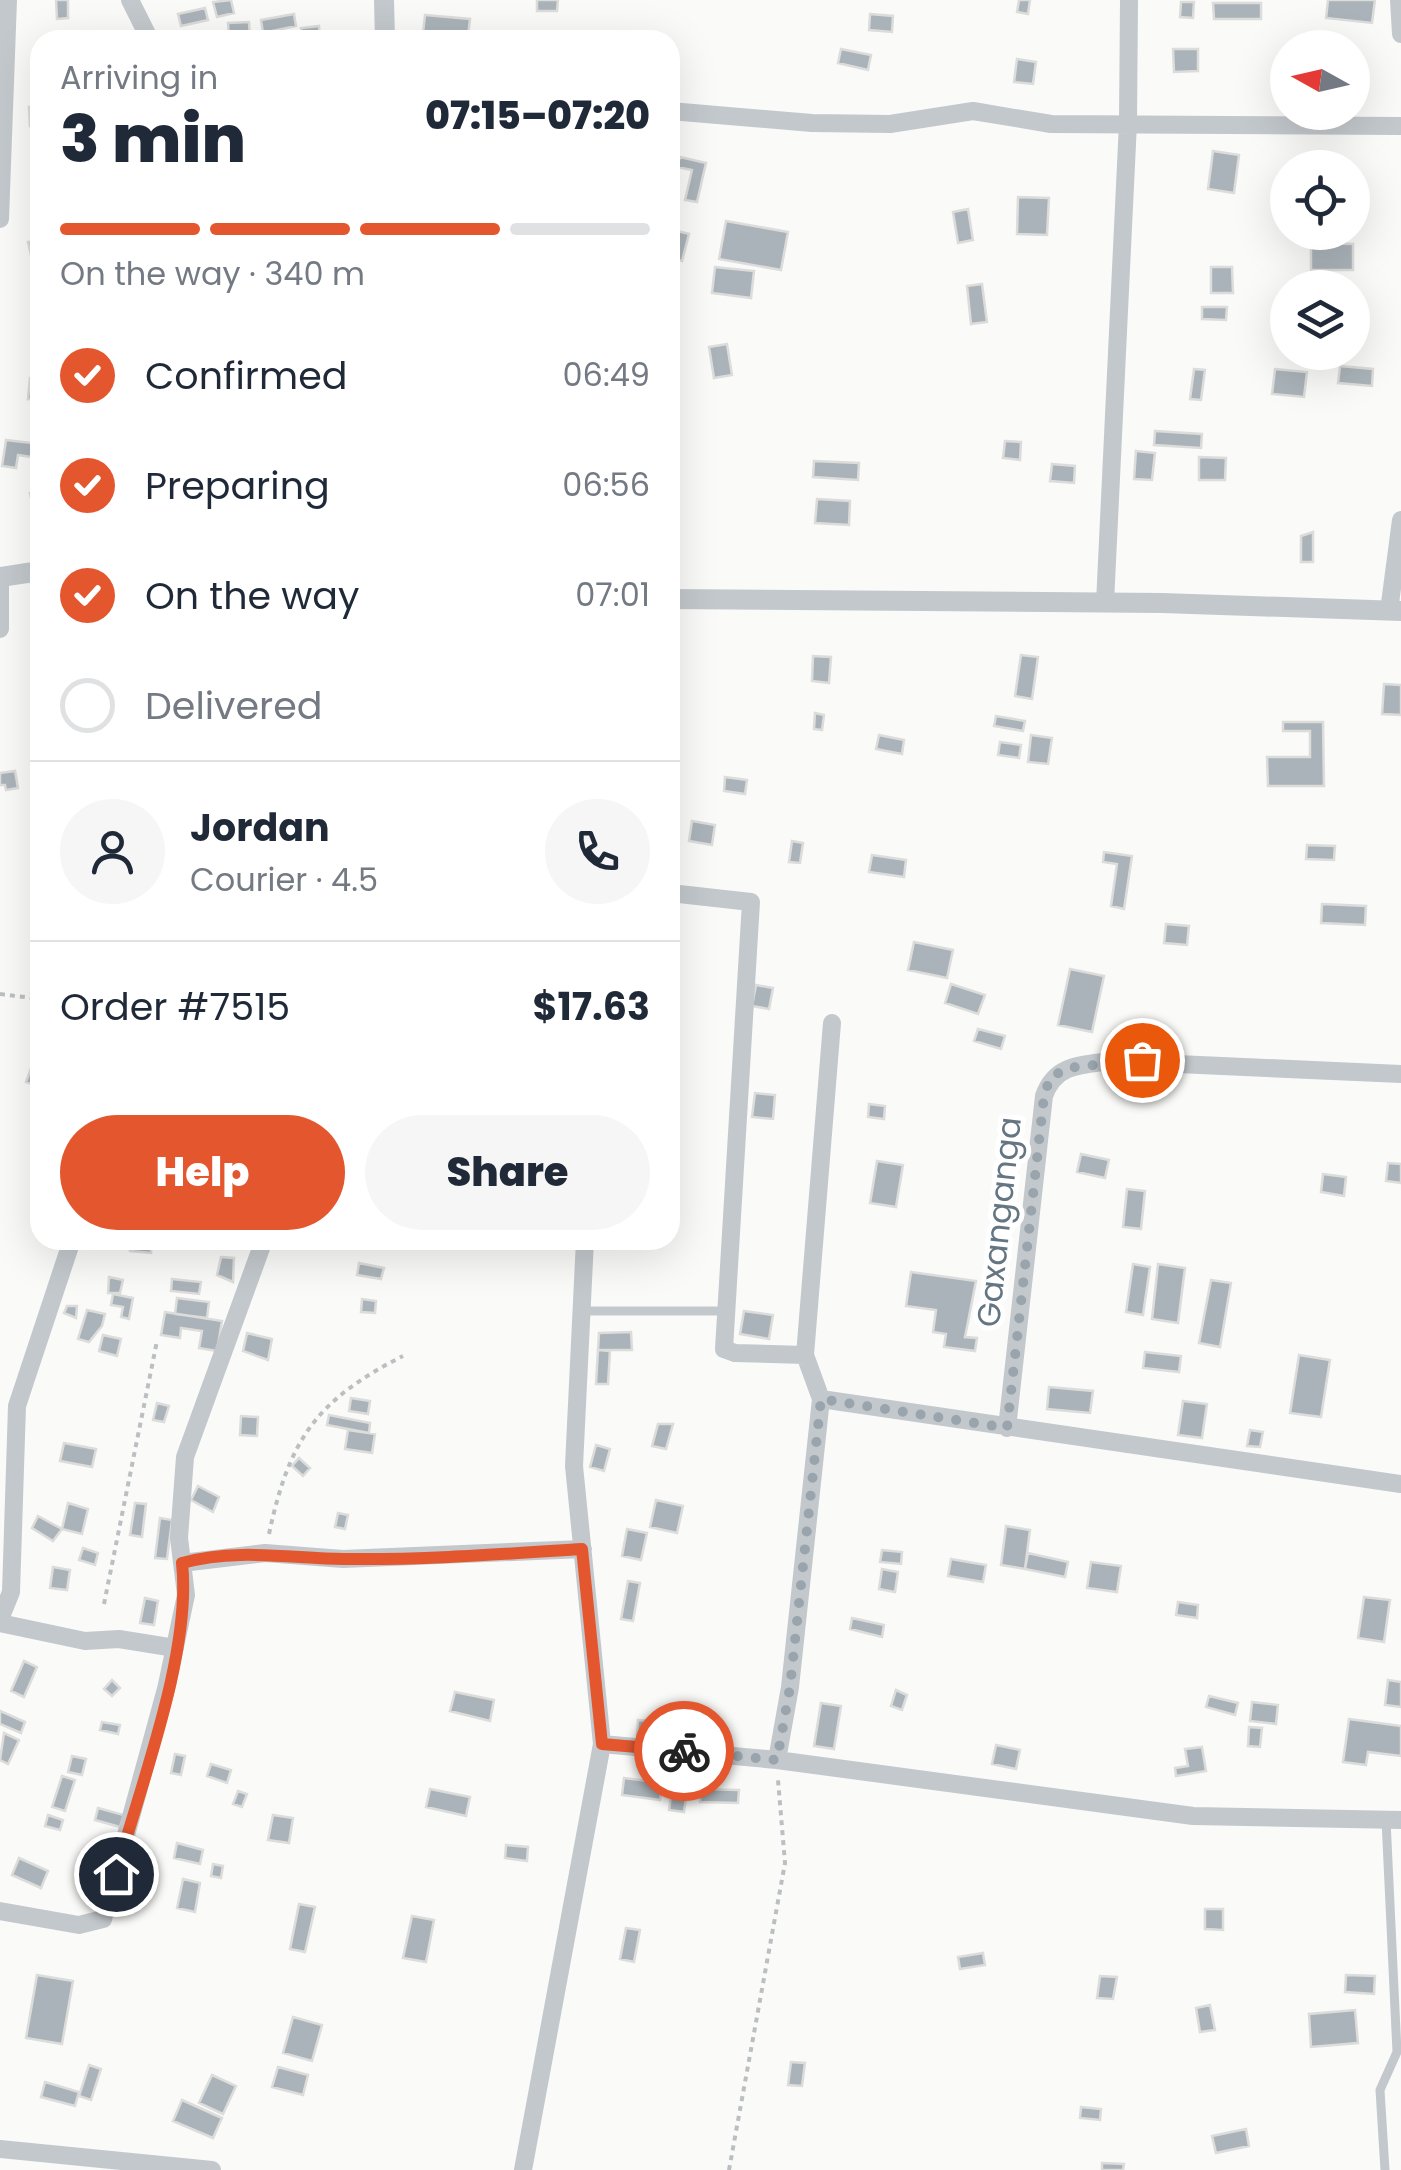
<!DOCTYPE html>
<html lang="en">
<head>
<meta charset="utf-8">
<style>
  :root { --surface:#fff; --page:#f6f6f7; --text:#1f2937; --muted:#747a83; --line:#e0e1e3; --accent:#e4572e }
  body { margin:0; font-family:Poppins,sans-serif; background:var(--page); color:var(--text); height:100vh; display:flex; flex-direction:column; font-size:38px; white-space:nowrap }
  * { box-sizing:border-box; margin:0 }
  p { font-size:32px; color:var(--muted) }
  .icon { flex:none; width:55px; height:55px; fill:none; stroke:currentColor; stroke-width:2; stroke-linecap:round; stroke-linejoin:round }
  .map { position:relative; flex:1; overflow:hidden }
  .side { position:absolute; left:30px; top:30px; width:650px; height:1220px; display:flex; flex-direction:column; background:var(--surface); border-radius:30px; box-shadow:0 10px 40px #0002 }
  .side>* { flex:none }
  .needle { width:65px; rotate:278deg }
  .controls { position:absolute; left:1270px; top:30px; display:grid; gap:20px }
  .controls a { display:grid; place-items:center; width:100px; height:100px; border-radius:50%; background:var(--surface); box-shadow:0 10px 40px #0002; font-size:50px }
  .pin { position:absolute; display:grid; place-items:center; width:85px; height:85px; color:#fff; margin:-42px; border:5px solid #fff; border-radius:50%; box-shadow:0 2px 10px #0007 }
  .courier { position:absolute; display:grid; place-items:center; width:100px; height:100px; margin:-50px; border:8px solid #e4572e; border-radius:50%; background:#fff; color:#222; box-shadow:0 2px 12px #0007 }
  .head em { font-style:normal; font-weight:800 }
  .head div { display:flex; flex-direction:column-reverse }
  .head { display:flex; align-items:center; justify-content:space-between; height:170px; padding:0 30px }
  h1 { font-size:65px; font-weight:800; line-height:75px }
  .bar { display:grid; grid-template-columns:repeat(4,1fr); gap:15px 10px; align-content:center; height:120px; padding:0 30px }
  .bar i { height:12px; border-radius:8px; background:var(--line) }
  .bar .selected { background:var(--accent) }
  .bar p { grid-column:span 4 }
  .line { display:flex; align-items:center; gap:25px; padding:0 30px; border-top:2px solid var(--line) }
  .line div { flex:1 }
  .round { display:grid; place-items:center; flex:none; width:105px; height:105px; border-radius:52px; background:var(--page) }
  ol { padding:0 30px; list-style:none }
  li { display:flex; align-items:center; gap:30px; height:110px }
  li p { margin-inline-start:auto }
  li .icon { padding:10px; border-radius:50%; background:var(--accent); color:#fff; stroke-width:4 }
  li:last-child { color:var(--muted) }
  li i { width:55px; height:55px; border:5px solid var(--line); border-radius:50% }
  .primary-button { display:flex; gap:20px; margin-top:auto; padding:20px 30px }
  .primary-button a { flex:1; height:115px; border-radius:60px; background:var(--accent); color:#fff; font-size:40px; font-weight:800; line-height:115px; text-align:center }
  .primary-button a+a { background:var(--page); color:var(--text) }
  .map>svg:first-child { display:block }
  .building { fill:#aab3b9; stroke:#dcdcda; stroke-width:2.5 }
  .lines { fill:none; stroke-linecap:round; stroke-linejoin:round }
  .path { stroke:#bbbfc2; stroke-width:4; stroke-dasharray:5 5; stroke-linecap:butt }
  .service { stroke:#c3c8cc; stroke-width:9 }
  .minor { stroke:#c3c8cc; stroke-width:18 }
  .tertiary { stroke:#c3c8cc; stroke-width:20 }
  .done { stroke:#99a4ac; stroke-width:10; stroke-dasharray:0 18 }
  .route { stroke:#e4572e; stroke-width:12 }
  .labels { text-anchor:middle; stroke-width:10; stroke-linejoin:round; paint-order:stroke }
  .street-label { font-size:32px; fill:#657683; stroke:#fff }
</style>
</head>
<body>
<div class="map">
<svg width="1401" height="2170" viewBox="0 0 1401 2170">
  <rect width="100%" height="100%" fill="#fafaf8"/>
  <!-- building -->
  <path class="building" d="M 56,0 L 68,0 L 68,18 L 57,19 Z
    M 231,0 L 234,13 L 217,17 L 213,2 Z
    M 537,0 L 558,0 L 557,11 L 537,11 Z
    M 1019,0 L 1030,0 L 1028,14 L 1017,12 Z
    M 1328,0 L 1375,0 L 1372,23 L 1326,18 Z
    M 1181,2 L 1194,2 L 1193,18 L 1180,17 Z
    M 1213,3 L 1261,3 L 1261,19 L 1214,19 Z
    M 205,8 L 208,20 L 181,26 L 178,14 Z
    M 294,14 L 296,26 L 263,33 L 261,20 Z
    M 870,14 L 893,16 L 892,32 L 869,30 Z
    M 425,15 L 470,19 L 468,37 L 423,33 Z
    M 249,22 L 250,40 L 229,40 L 228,23 Z
    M 319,26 L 320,40 L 302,40 L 301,28 Z
    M 1305,34 L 1334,35 L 1333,48 L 1304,48 Z
    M 841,49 L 871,55 L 868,70 L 838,63 Z
    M 1173,49 L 1198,49 L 1198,71 L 1174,72 Z
    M 1017,59 L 1036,62 L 1033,84 L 1014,82 Z
    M 29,107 L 40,107 L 40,126 L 30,126 Z
    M 1213,151 L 1239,155 L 1234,193 L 1208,189 Z
    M 680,157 L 706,163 L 697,202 L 685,200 L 692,170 L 677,167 Z
    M 1018,197 L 1049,198 L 1047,235 L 1017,234 Z
    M 968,209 L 973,240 L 958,243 L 953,212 Z
    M 726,221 L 788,232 L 781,270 L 719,259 Z
    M 670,229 L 689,234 L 682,261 L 670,258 Z
    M 40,240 L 40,253 L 31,255 L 28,242 Z
    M 1311,243 L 1353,244 L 1353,270 L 1311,270 Z
    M 715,267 L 754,271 L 751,298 L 712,293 Z
    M 1211,267 L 1232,267 L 1233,293 L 1211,293 Z
    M 36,281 L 40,281 L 40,313 L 33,312 Z
    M 982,284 L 987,322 L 971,324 L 967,286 Z
    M 1202,307 L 1227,307 L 1226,320 L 1202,319 Z
    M 727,344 L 732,375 L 714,378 L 709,347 Z
    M 1340,366 L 1373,369 L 1372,386 L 1338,383 Z
    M 1194,369 L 1205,370 L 1201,400 L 1190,399 Z
    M 1275,369 L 1307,372 L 1304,397 L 1272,394 Z
    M 30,378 L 40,379 L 40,400 L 28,399 Z
    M 1155,431 L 1202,434 L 1201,448 L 1154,445 Z
    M 6,440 L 40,444 L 38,458 L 18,455 L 16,468 L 2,466 Z
    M 1005,441 L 1021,442 L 1020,460 L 1003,458 Z
    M 1136,451 L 1155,453 L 1152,480 L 1134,479 Z
    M 1199,457 L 1226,458 L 1225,480 L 1199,480 Z
    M 814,461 L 859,463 L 858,480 L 813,477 Z
    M 1052,464 L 1075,466 L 1074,483 L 1050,481 Z
    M 40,492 L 40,507 L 33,508 L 30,493 Z
    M 817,499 L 850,501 L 849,525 L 815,523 Z
    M 1313,532 L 1313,562 L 1301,562 L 1301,536 Z
    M 35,597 L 40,597 L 40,620 L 34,621 Z
    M 1021,655 L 1038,657 L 1032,699 L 1015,696 Z
    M 813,656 L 831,657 L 829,683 L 812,681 Z
    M 1384,684 L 1401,685 L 1401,715 L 1382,714 Z
    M 815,713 L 824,715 L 822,730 L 814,729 Z
    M 996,716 L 1025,721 L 1023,731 L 994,726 Z
    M 1283,722 L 1323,722 L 1324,786 L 1268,786 L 1267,757 L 1310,757 L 1310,731 L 1283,731 Z
    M 879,735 L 904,740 L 902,754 L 876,749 Z
    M 1031,735 L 1052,738 L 1048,764 L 1028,762 Z
    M 1000,742 L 1021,745 L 1019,758 L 998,755 Z
    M 15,771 L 18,788 L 6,790 L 5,785 L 0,785 L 0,773 Z
    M 725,777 L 747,780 L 745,794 L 724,791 Z
    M 692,821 L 715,825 L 712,845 L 689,841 Z
    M 792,841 L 803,843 L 800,863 L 789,862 Z
    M 1307,845 L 1335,846 L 1334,860 L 1306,859 Z
    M 1104,852 L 1132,856 L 1124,909 L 1111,906 L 1117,864 L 1103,862 Z
    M 872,855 L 906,860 L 904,877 L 869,872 Z
    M 1322,904 L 1366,906 L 1365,925 L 1321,923 Z
    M 1166,924 L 1189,926 L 1187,945 L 1164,943 Z
    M 914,942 L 953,950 L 947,978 L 908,970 Z
    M 34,963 L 40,964 L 40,995 L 31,994 Z
    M 1070,969 L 1104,976 L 1092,1032 L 1058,1025 Z
    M 951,984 L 985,995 L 978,1014 L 945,1003 Z
    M 756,985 L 773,988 L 769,1009 L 752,1006 Z
    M 978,1029 L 1005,1036 L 1001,1049 L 974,1041 Z
    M 34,1060 L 40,1068 L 40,1087 L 26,1082 Z
    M 755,1093 L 775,1095 L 773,1119 L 752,1117 Z
    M 869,1104 L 885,1106 L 884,1119 L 868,1117 Z
    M 1081,1154 L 1109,1160 L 1105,1178 L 1077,1172 Z
    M 877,1161 L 903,1165 L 896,1207 L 870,1203 Z
    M 1388,1163 L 1401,1164 L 1401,1183 L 1386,1181 Z
    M 1323,1174 L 1346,1177 L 1344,1196 L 1321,1192 Z
    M 1127,1189 L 1145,1191 L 1141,1229 L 1123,1227 Z
    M 129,1240 L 151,1240 L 151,1253 L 130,1251 Z
    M 221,1257 L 234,1258 L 233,1282 L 217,1275 Z
    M 359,1263 L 384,1268 L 381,1279 L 357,1275 Z
    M 1133,1264 L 1150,1267 L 1143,1315 L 1126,1312 Z
    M 1158,1264 L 1185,1268 L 1178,1323 L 1152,1319 Z
    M 911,1272 L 976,1281 L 965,1337 L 977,1338 L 975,1351 L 944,1347 L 946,1334 L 933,1332 L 936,1310 L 906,1306 Z
    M 109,1277 L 123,1280 L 120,1293 L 108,1293 Z
    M 172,1279 L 201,1282 L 199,1294 L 171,1291 Z
    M 1211,1280 L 1231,1283 L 1220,1347 L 1199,1343 Z
    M 113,1294 L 133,1298 L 129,1319 L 121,1317 L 123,1307 L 111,1305 Z
    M 177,1298 L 209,1302 L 207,1318 L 175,1314 Z
    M 362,1299 L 376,1301 L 375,1313 L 361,1312 Z
    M 67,1306 L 77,1306 L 76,1318 L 64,1313 Z
    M 87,1310 L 105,1314 L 102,1326 L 89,1342 L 78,1339 Z
    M 744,1311 L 773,1315 L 769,1339 L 740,1334 Z
    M 165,1312 L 222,1321 L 217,1351 L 199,1348 L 202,1331 L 181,1328 L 180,1338 L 161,1335 Z
    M 631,1332 L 632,1350 L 598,1350 L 599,1333 Z
    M 247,1333 L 272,1339 L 268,1360 L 243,1351 Z
    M 103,1335 L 121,1339 L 117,1356 L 99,1351 Z
    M 598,1350 L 610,1351 L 608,1384 L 596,1384 Z
    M 1145,1352 L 1181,1356 L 1179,1372 L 1143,1368 Z
    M 1299,1355 L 1330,1360 L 1321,1417 L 1290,1413 Z
    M 1049,1387 L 1093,1391 L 1090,1413 L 1047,1409 Z
    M 351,1398 L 370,1401 L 368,1414 L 349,1411 Z
    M 1183,1401 L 1207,1404 L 1202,1438 L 1178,1435 Z
    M 157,1403 L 169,1406 L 164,1422 L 153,1420 Z
    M 329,1415 L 370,1423 L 369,1433 L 327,1425 Z
    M 241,1416 L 258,1417 L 257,1436 L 240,1435 Z
    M 658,1424 L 673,1424 L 666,1449 L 652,1446 Z
    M 348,1430 L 375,1434 L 372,1453 L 345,1449 Z
    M 1250,1430 L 1263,1432 L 1260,1447 L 1247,1446 Z
    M 64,1443 L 96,1449 L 92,1467 L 60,1461 Z
    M 596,1445 L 610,1449 L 604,1471 L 590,1467 Z
    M 299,1458 L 310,1468 L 303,1476 L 292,1466 Z
    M 198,1486 L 219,1497 L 213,1512 L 191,1500 Z
    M 656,1500 L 683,1506 L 677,1533 L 650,1527 Z
    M 68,1503 L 88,1509 L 82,1534 L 62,1529 Z
    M 135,1503 L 146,1504 L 142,1537 L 130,1535 Z
    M 338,1513 L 348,1515 L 345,1529 L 335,1527 Z
    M 38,1516 L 62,1529 L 53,1541 L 32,1528 Z
    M 160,1518 L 172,1520 L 167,1559 L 155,1558 Z
    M 1006,1526 L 1030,1530 L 1025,1569 L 1001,1565 Z
    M 627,1529 L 647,1533 L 641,1560 L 622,1556 Z
    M 83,1548 L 98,1553 L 95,1565 L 79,1560 Z
    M 882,1550 L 902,1552 L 901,1564 L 880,1562 Z
    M 1028,1553 L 1068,1562 L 1065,1577 L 1025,1569 Z
    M 951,1559 L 986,1565 L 983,1582 L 948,1576 Z
    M 1091,1562 L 1121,1566 L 1117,1592 L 1087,1588 Z
    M 53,1567 L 70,1570 L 67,1590 L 50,1588 Z
    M 882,1569 L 898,1572 L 895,1592 L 879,1589 Z
    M 628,1581 L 640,1583 L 633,1621 L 621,1619 Z
    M 1364,1597 L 1390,1600 L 1384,1642 L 1358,1638 Z
    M 145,1598 L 158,1601 L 154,1625 L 140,1623 Z
    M 1178,1602 L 1198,1605 L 1197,1618 L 1176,1615 Z
    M 852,1618 L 884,1625 L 882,1637 L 850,1629 Z
    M 24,1661 L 37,1667 L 24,1697 L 11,1691 Z
    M 112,1680 L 120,1688 L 112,1696 L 104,1689 Z
    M 1388,1680 L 1401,1682 L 1401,1707 L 1385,1705 Z
    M 896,1690 L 907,1695 L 902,1710 L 891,1706 Z
    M 455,1692 L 494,1700 L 490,1721 L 450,1711 Z
    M 1209,1696 L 1238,1703 L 1235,1715 L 1206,1707 Z
    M 1252,1702 L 1278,1705 L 1276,1724 L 1250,1721 Z
    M 821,1703 L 841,1706 L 834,1749 L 814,1746 Z
    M 0,1711 L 25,1722 L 21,1733 L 0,1724 Z
    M 1349,1719 L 1401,1726 L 1401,1756 L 1368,1752 L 1366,1765 L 1343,1762 Z
    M 638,1720 L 683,1724 L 682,1738 L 637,1735 Z
    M 102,1722 L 120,1725 L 118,1734 L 100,1730 Z
    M 1249,1727 L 1262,1728 L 1260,1747 L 1248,1746 Z
    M 4,1733 L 19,1740 L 8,1764 L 0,1760 Z
    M 996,1745 L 1020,1750 L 1016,1769 L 992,1764 Z
    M 1202,1747 L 1206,1771 L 1176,1776 L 1175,1768 L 1188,1766 L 1185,1749 Z
    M 175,1754 L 185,1756 L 181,1775 L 171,1773 Z
    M 72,1756 L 86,1759 L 82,1775 L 68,1772 Z
    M 211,1764 L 231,1770 L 227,1783 L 207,1776 Z
    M 62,1776 L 75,1780 L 65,1811 L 52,1807 Z
    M 624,1778 L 663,1783 L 660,1800 L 622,1795 Z
    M 672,1788 L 687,1791 L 684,1812 L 669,1810 Z
    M 430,1789 L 470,1797 L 466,1816 L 426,1807 Z
    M 700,1789 L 739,1790 L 738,1803 L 700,1802 Z
    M 238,1791 L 247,1794 L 242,1807 L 233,1804 Z
    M 98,1808 L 124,1815 L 120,1827 L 95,1820 Z
    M 48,1815 L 63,1820 L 60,1830 L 45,1826 Z
    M 273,1815 L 293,1818 L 289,1843 L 268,1840 Z
    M 177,1843 L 203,1850 L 200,1864 L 174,1858 Z
    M 506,1845 L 528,1847 L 527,1861 L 505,1858 Z
    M 19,1858 L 48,1871 L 41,1888 L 12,1875 Z
    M 213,1864 L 223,1866 L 221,1878 L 211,1876 Z
    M 86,1872 L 98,1876 L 92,1894 L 80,1890 Z
    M 127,1879 L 149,1882 L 145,1892 L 126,1889 Z
    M 183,1879 L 200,1883 L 195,1912 L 177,1908 Z
    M 299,1904 L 315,1907 L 305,1952 L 290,1949 Z
    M 1205,1909 L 1223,1909 L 1223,1930 L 1205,1929 Z
    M 412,1916 L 434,1920 L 426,1962 L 403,1958 Z
    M 626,1928 L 640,1930 L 634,1962 L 620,1959 Z
    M 983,1953 L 985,1965 L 960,1969 L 958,1957 Z
    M 37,1975 L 73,1981 L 62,2044 L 26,2038 Z
    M 1346,1975 L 1375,1976 L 1374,1994 L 1345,1992 Z
    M 1100,1976 L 1117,1977 L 1113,1999 L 1097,1998 Z
    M 1210,2005 L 1215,2030 L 1200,2032 L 1196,2008 Z
    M 1355,2010 L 1358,2043 L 1311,2047 L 1309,2014 Z
    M 293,2017 L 322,2025 L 312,2061 L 283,2053 Z
    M 791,2062 L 805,2063 L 802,2086 L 788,2085 Z
    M 89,2065 L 101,2069 L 91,2100 L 79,2096 Z
    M 278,2067 L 308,2075 L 303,2095 L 272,2087 Z
    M 212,2075 L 236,2086 L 223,2114 L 199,2103 Z
    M 45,2082 L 79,2092 L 75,2106 L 41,2097 Z
    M 182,2100 L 222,2118 L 213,2138 L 173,2121 Z
    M 1081,2107 L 1101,2109 L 1100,2120 L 1080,2118 Z
    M 1246,2129 L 1249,2146 L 1216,2153 L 1212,2136 Z
    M 1102,2163 L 1124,2164 L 1123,2170 L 1102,2170 Z"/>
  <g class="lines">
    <!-- path -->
    <path class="path" d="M 0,994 L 40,999
      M 269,1534 C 289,1440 316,1400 403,1356
      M 104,1604 L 157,1341
      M 729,2170 L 785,1863 L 778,1780"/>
    <!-- service -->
    <path class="service" d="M 581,1311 L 726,1311
      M 1385,2170 L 1380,2090 L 1397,2052 L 1386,1820"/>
    <!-- minor -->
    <path class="minor" d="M 130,0 L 150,40
      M 1399,0 L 1401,34
      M 670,111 L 812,123 L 890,124 L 973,111 L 1051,124 L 1401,126
      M 0,219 L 8,0
      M 1105,603 L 1128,123 L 1129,0
      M 1389,611 L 1401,520
      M 0,629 L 0,577
      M 670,893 L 751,902 L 724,1349 L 735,1353 L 805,1355
      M 832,1023 L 805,1355 L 821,1399 L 1401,1484
      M 585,1240 L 574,1466 L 602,1744
      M 1007,1428 L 1044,1096 C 1055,1064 1081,1065 1111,1061 L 1401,1074
      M 182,1563 L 265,1553 L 343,1559 L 583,1549
      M 0,1619 L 11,1592 L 17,1406 L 72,1240
      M 0,1623 L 85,1641 L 119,1639 L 175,1648
      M 777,1760 L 790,1687 L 821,1399
      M 0,1911 L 79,1925 L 103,1919 L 166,1689 L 186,1595 L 179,1538 L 185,1457 L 264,1240
      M 0,2149 L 212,2170
      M 523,2170 L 602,1744 L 777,1760 L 1193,1816 L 1401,1820"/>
    <!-- tertiary -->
    <path class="tertiary" d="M 384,0 L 385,40
      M 0,577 L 40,571
      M 670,599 L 1162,603 L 1401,611"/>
  </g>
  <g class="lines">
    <!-- done -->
    <path class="done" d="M 684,1751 L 777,1760 L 790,1687 L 821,1399 L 1007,1428 L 1044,1096 L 1050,1078 L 1067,1068 L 1142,1060"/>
    <!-- route -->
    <path class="route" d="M 116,1874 C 140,1786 192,1652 182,1563 C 236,1548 289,1558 343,1559 C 423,1560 503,1554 582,1549 L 602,1744 L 684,1751"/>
  </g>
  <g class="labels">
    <!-- street labels -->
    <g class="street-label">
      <text transform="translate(999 1222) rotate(-84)" y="11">Gaxanganga</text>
    </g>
  </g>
</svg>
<div class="controls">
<a><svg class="needle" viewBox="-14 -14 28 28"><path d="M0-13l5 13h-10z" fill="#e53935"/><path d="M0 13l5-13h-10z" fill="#747a83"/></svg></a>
<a><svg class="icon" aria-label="locate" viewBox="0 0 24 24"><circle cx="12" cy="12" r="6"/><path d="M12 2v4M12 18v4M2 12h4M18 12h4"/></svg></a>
<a><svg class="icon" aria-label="layers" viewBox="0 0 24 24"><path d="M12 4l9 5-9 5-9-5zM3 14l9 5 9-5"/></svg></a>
</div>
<div class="pin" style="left:1142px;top:1060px;background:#ea580c"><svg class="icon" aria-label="bag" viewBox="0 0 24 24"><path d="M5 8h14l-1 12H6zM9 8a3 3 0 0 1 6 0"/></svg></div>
<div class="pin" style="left:116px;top:1874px;background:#1f2937"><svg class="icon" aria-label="home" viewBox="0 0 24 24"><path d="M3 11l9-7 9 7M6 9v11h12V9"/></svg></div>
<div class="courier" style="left:684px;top:1751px"><svg class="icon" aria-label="bike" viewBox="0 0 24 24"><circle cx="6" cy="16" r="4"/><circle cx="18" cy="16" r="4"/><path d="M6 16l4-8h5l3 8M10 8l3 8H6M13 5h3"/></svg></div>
<section class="side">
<div class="head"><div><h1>3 min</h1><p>Arriving in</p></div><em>07:15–07:20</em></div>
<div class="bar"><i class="selected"></i><i class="selected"></i><i class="selected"></i><i></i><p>On the way · 340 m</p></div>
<ol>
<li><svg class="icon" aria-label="check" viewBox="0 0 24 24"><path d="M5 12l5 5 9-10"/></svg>Confirmed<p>06:49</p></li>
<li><svg class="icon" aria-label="check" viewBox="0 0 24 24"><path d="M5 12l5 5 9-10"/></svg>Preparing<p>06:56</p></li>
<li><svg class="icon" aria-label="check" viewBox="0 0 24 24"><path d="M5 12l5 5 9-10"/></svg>On the way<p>07:01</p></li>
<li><i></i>Delivered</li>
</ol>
<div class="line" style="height:180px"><a class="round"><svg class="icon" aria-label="person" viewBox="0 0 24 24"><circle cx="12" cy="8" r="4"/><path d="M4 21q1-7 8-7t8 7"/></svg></a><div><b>Jordan</b><p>Courier · 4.5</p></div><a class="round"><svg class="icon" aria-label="phone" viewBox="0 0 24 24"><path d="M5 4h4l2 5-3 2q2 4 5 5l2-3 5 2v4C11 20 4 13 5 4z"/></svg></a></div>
<div class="line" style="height:130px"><div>Order #7515</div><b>$17.63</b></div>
<div class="primary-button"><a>Help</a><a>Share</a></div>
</section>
</div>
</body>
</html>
